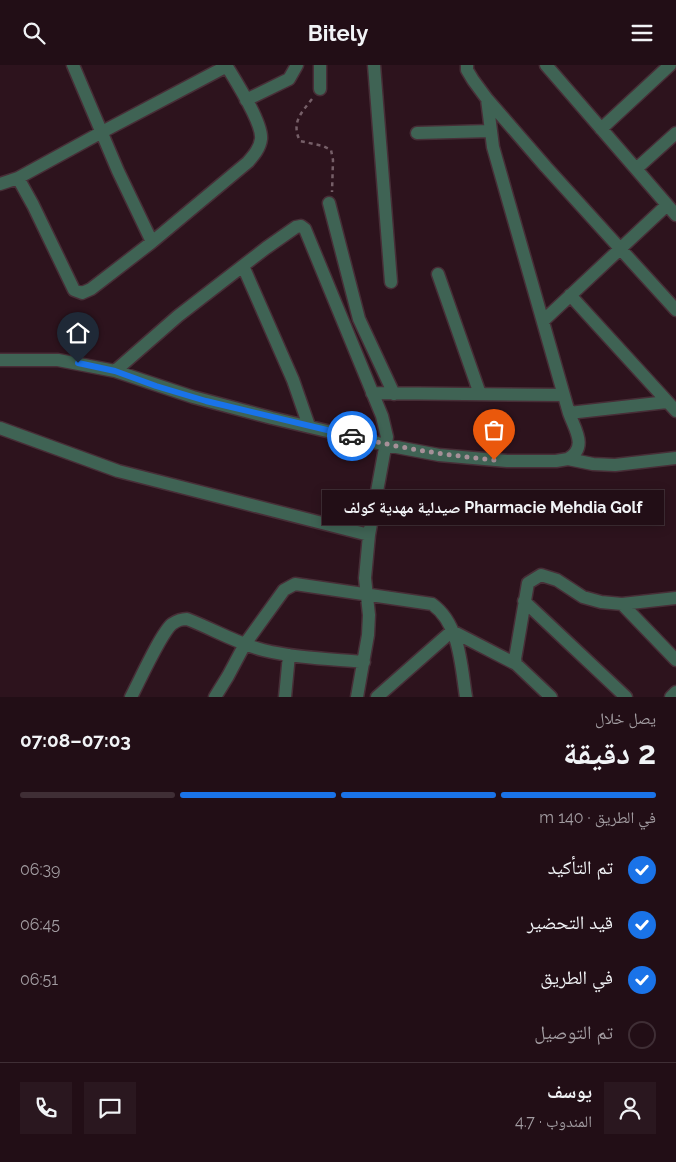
<!DOCTYPE html>
<html lang="ar">
<head>
<meta charset="utf-8">
<style>
  :root { --surface:#220e16; --page:#2a171f; --text:#f1f3f6; --muted:#a29ca1; --line:#3f2e35; --accent:#1a73e8 }
  body { margin:0; font-family:Raleway,"Noto Naskh Arabic",sans-serif; background:var(--page); color:var(--text); direction:rtl; height:100vh; display:flex; flex-direction:column; font-size:19px; white-space:nowrap }
  * { box-sizing:border-box; margin:0 }
  p { font-size:16px; color:var(--muted) }
  .icon { flex:none; width:28px; height:28px; fill:none; stroke:currentColor; stroke-width:2; stroke-linecap:round; stroke-linejoin:round }
  .map { position:relative; height:632px; overflow:hidden; direction:ltr }
  .panel { display:flex; flex-direction:column; background:var(--surface); flex:1 }
  .panel>* { flex:none }
  .pin { position:absolute; display:grid; place-items:center; width:42px; height:42px; color:#fff; margin:-51px -21px; border-radius:50% 50% 50% 0; rotate:-45deg; box-shadow:0 0 5px #0007 }
  .pin .icon { rotate:45deg }
  .courier { position:absolute; display:grid; place-items:center; width:50px; height:50px; margin:-25px; border:4px solid #1a73e8; border-radius:50%; background:#fff; color:#222; box-shadow:0 1px 6px #0007 }
  .bubble { position:absolute; height:35px; border-radius:0px; background:var(--surface); box-shadow:0 2px 12px #0003,0 0 0 1px var(--line); font-size:16px; font-weight:700; line-height:35px; text-align:center; direction:rtl }
  .head em { font-style:normal; font-weight:700 }
  .head div { display:flex; flex-direction:column-reverse }
  .head { display:flex; align-items:center; justify-content:space-between; height:85px; padding:0 20px }
  h1 { font-size:32px; font-weight:700; line-height:38px }
  .bar { display:grid; grid-template-columns:repeat(4,1fr); gap:8px 5px; align-content:center; height:60px; padding:0 20px }
  .bar i { height:6px; border-radius:4px; background:var(--line) }
  .bar .selected { background:var(--accent) }
  .bar p { grid-column:span 4 }
  .line { display:flex; align-items:center; gap:12px; padding:0 20px; border-top:1px solid var(--line) }
  .line div { flex:1 }
  .round { display:grid; place-items:center; flex:none; width:52px; height:52px; border-radius:0px; background:var(--page) }
  ol { padding:0 20px; list-style:none }
  li { display:flex; align-items:center; gap:15px; height:55px }
  li p { margin-inline-start:auto }
  li .icon { padding:5px; border-radius:50%; background:var(--accent); color:#fff; stroke-width:4 }
  li:last-child { color:var(--muted) }
  li i { width:28px; height:28px; border:2px solid var(--line); border-radius:50% }
  header { display:flex; justify-content:space-between; align-items:center; height:65px; padding:0 20px; background:var(--surface); font-size:22px; font-weight:700 }
  .map>svg:first-child { display:block }
  .lines { fill:none; stroke-linecap:round; stroke-linejoin:round }
  .minor-casing { stroke:#472e37; stroke-width:15 }
  .path { stroke:#765f68; stroke-width:2.5; stroke-dasharray:4 4; stroke-linecap:butt }
  .minor { stroke:#3f6354; stroke-width:12 }
  .done { stroke:#a69098; stroke-width:5; stroke-dasharray:0 9 }
  .route { stroke:#1a73e8; stroke-width:6 }
</style>
</head>
<body>
<header><svg class="icon" aria-label="menu" viewBox="0 0 24 24"><path d="M4 6h16M4 12h16M4 18h16"/></svg>Bitely<svg class="icon" aria-label="search" viewBox="0 0 24 24"><circle cx="10" cy="10" r="6"/><path d="M15 15l6 6"/></svg></header>
<div class="map">
<svg width="676" height="632" viewBox="0 0 676 632">
  <rect width="100%" height="100%" fill="#2d131d"/>
  <g class="lines">
    <!-- minor casing -->
    <g class="minor-casing">
      <path id="minor" d="M 73,0 L 118,106 L 152,177 L 248,97 C 254,90 260,83 261,74 C 263,58 235,15 226,0
        M 374,0 L 391,217
        M 467,0 L 467,5 L 473,15 L 487,34 L 493,82 L 569,348 C 575,365 588,382 568,394
        M 546,0 L 676,150
        M 320,24 L 320,0
        M 487,34 L 546,102 L 676,245
        M 246,35 L 289,14 L 297,0
        M 601,64 L 670,0
        M 417,68 L 490,66
        M 636,104 L 676,68
        M 18,113 L 102,67 L 227,1
        M 0,119 L 18,113 L 33,140 L 74,225 L 82,228 L 91,224 L 152,177
        M 329,138 L 359,254 L 394,329
        M 243,201 L 293,315 L 309,361
        M 438,209 L 480,329
        M 570,230 L 676,346
        M 543,256 L 667,140
        M 0,295 L 58,295 L 115,306 L 193,332 L 272,353 L 386,380 L 439,390 L 507,396 L 556,396 L 568,394 L 593,399 L 615,400 L 676,393
        M 115,306 L 178,251 L 266,183 L 296,162 L 301,161 L 305,164 L 382,351 L 387,372 L 369,470 L 365,513 L 369,550 L 368,570 L 357,632
        M 372,328 L 564,330
        M 569,348 L 667,337
        M 0,363 L 118,406 L 369,470
        M 524,536 L 626,632
        M 622,539 L 676,595
        M 131,632 C 139,617 161,568 172,559 C 178,555 181,554 187,554 C 213,564 236,578 263,585 C 295,593 331,594 364,597
        M 215,632 L 228,611 L 245,579 L 284,525 L 295,519 L 432,539 C 460,559 461,601 466,632
        M 285,632 L 289,590
        M 377,632 L 452,566 L 516,599
        M 551,632 L 516,599 L 515,594 L 528,518 L 541,510 L 557,515 L 583,532 L 601,537 L 622,539 L 676,533
        M 671,632 L 676,627"/>
    </g>
    <!-- path -->
    <path class="path" d="M 312,34 C 301,48 291,58 300,76 L 323,81 L 331,85 L 333,95 L 332,127"/>
    <!-- minor -->
    <use href="#minor" class="minor"/>
  </g>
  <g class="lines">
    <!-- done -->
    <path class="done" d="M 352,371 C 399,383 445,390 494,395"/>
    <!-- route -->
    <path class="route" d="M 78,298 L 115,306 L 156,321 L 206,336 L 352,371"/>
  </g>
</svg>
<div class="pin" style="left:494px;top:395px;background:#ea580c"><svg class="icon" aria-label="bag" viewBox="0 0 24 24"><path d="M5 8h14l-1 12H6zM9 8a3 3 0 0 1 6 0"/></svg></div>
<div class="pin" style="left:78px;top:298px;background:#1f2937"><svg class="icon" aria-label="home" viewBox="0 0 24 24"><path d="M3 11l9-7 9 7M6 9v11h12V9"/></svg></div>
<div class="courier" style="left:352px;top:371px"><svg class="icon" aria-label="car" viewBox="0 0 24 24"><path d="M5 17H2v-5l4-1 3-4h7l3 4 3 1v5h-3M9 17h6M6 11h13"/><circle cx="7" cy="17" r="2"/><circle cx="17" cy="17" r="2"/></svg></div>
<div class="bubble" style="left:322px;top:425px;width:342px">Pharmacie Mehdia Golf صيدلية مهدية كولف</div>
</div>
<section class="panel">
<div class="head"><div><h1>2 دقيقة</h1><p>يصل خلال</p></div><em>07:03–07:08</em></div>
<div class="bar"><i class="selected"></i><i class="selected"></i><i class="selected"></i><i></i><p>في الطريق · 140 m</p></div>
<ol>
<li><svg class="icon" aria-label="check" viewBox="0 0 24 24"><path d="M5 12l5 5 9-10"/></svg>تم التأكيد<p>06:39</p></li>
<li><svg class="icon" aria-label="check" viewBox="0 0 24 24"><path d="M5 12l5 5 9-10"/></svg>قيد التحضير<p>06:45</p></li>
<li><svg class="icon" aria-label="check" viewBox="0 0 24 24"><path d="M5 12l5 5 9-10"/></svg>في الطريق<p>06:51</p></li>
<li><i></i>تم التوصيل</li>
</ol>
<div class="line" style="height:90px"><a class="round"><svg class="icon" aria-label="person" viewBox="0 0 24 24"><circle cx="12" cy="8" r="4"/><path d="M4 21q1-7 8-7t8 7"/></svg></a><div><b>يوسف</b><p>المندوب · 4.7</p></div><a class="round"><svg class="icon" aria-label="chat" viewBox="0 0 24 24"><path d="M4 5h16v11H9l-5 4z"/></svg></a><a class="round"><svg class="icon" aria-label="phone" viewBox="0 0 24 24"><path d="M5 4h4l2 5-3 2q2 4 5 5l2-3 5 2v4C11 20 4 13 5 4z"/></svg></a></div>
</section>
</body>
</html>
